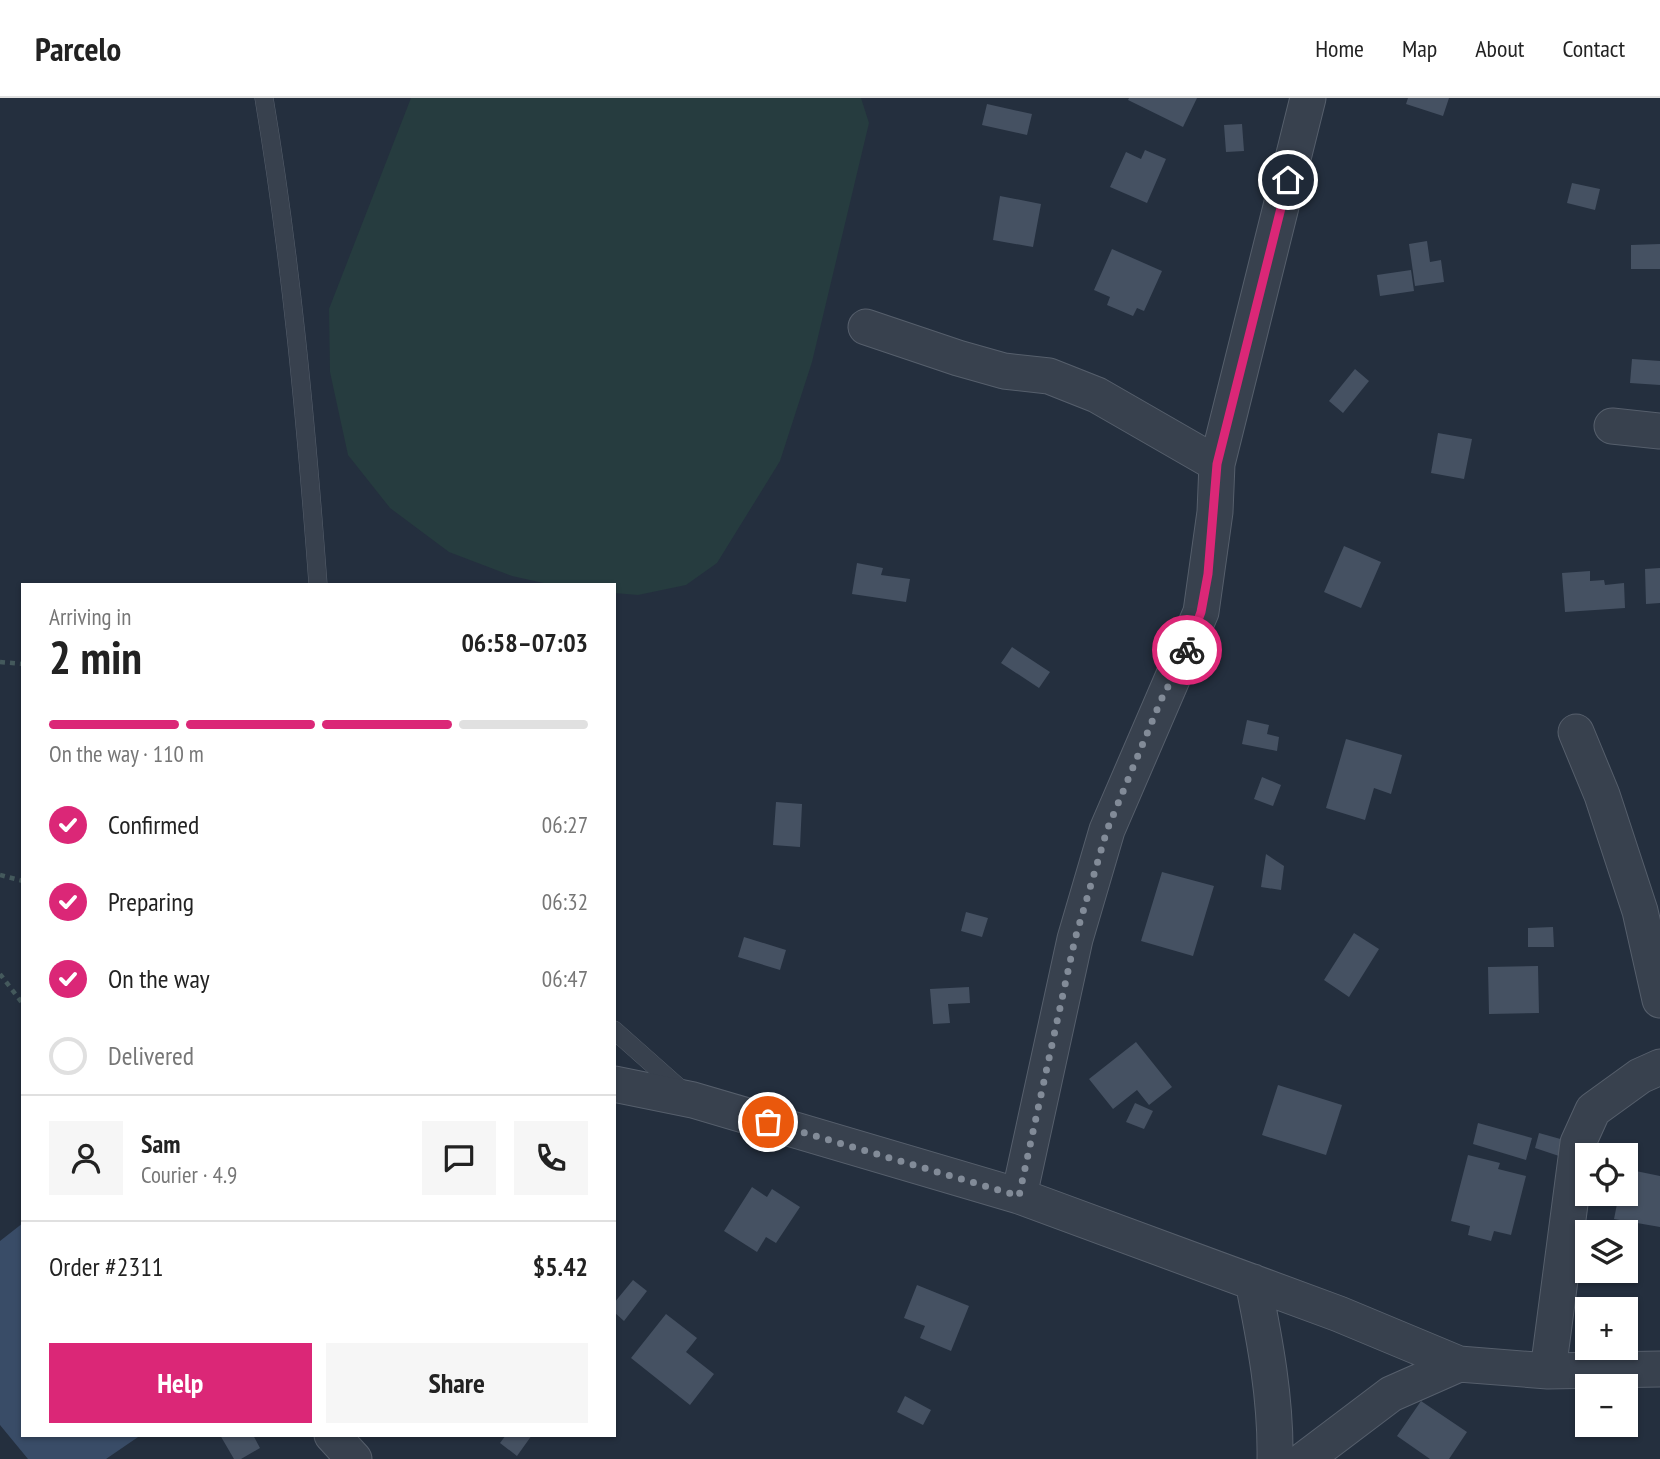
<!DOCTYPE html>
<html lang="en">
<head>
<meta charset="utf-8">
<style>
  :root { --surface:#fff; --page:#f6f6f6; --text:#222; --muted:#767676; --line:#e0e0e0; --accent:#db2777 }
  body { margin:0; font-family:"PT Sans Narrow",sans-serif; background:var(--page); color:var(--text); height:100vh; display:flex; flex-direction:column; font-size:26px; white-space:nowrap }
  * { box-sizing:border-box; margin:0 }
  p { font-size:23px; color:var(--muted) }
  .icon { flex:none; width:38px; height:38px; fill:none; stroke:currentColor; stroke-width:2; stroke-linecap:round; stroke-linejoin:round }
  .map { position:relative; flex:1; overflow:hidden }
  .panel { position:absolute; left:21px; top:485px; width:595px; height:854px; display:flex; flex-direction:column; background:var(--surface); border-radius:0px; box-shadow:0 2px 5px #0004 }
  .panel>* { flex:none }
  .tools { position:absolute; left:1575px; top:1045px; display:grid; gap:14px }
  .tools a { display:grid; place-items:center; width:63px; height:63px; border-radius:0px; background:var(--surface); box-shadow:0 2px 5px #0004; font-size:35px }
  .pin { position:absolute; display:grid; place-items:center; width:60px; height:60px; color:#fff; margin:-30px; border:4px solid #fff; border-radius:50%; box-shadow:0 2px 7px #0007 }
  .courier { position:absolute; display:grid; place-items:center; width:70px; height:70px; margin:-35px; border:5px solid #db2777; border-radius:50%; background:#fff; color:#222; box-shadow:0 2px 9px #0007 }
  .headline em { font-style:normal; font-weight:700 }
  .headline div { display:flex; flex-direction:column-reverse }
  .headline { display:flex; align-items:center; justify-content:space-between; height:119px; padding:0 28px }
  h1 { font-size:46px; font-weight:700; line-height:52px }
  .bar { display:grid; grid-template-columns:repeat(4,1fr); gap:10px 7px; align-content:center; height:84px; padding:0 28px }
  .bar i { height:9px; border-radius:5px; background:var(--line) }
  .bar .selected { background:var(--accent) }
  .bar p { grid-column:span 4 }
  .line { display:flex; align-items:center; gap:18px; padding:0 28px; border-top:2px solid var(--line) }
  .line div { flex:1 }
  .round { display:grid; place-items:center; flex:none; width:74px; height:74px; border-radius:0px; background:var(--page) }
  ol { padding:0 28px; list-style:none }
  li { display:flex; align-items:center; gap:21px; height:77px }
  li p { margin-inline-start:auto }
  li .icon { padding:7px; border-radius:50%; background:var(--accent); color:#fff; stroke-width:4 }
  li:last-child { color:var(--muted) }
  li i { width:38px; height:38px; border:4px solid var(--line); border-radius:50% }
  .primary-button { display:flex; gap:14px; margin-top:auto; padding:14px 28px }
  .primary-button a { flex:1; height:80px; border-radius:0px; background:var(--accent); color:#fff; font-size:28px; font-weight:700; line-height:80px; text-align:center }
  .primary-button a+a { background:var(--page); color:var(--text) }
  header { display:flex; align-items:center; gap:42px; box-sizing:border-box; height:98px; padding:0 35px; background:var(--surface); border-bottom:2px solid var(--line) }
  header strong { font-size:33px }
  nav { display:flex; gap:38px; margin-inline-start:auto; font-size:24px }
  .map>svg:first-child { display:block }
  .green { fill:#263c3f }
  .water { fill:#394c67 }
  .building { fill:#455162 }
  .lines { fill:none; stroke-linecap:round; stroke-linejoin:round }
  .service-casing { stroke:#565f6c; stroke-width:19 }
  .minor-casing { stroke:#565f6c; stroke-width:37 }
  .path { stroke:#44595c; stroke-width:4.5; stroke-dasharray:5 5; stroke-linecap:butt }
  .service { stroke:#38414e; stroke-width:18 }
  .minor { stroke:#38414e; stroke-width:35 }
  .done { stroke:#828b98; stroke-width:7; stroke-dasharray:0 12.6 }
  .route { stroke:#db2777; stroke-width:9 }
</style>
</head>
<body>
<header>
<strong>Parcelo</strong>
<nav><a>Home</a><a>Map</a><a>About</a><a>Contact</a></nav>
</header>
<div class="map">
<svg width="1660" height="1361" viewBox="0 0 1660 1361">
  <rect width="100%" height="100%" fill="#242f3e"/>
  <!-- green -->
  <path class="green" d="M 411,0 L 861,0 L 869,25 L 812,264 L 780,363 L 717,465 L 686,487 L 638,497 L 614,495 L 614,486 L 548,486 L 512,478 L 449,454 L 390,410 L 348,357 L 330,274 L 329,211 Z"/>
  <!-- water -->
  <path class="water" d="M 23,1125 L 23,1337 L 141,1337 L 106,1361 L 28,1361 L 0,1327 L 0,1143 Z"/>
  <!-- building -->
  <path class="building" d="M 1129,0 L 1197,0 L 1183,29 L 1128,2 Z
    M 1408,0 L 1449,0 L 1443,18 L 1406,6 Z
    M 987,6 L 1032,16 L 1027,37 L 982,27 Z
    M 1242,26 L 1244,53 L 1226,54 L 1224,27 Z
    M 1145,52 L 1166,61 L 1147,105 L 1110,89 L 1126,54 L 1141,61 Z
    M 1572,85 L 1600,91 L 1595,112 L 1567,105 Z
    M 1000,98 L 1041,106 L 1033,149 L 993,142 Z
    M 1427,143 L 1430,164 L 1441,162 L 1444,184 L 1415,188 L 1409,146 Z
    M 1660,146 L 1660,171 L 1631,171 L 1631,147 Z
    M 1112,151 L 1162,173 L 1144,213 L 1137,210 L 1133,218 L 1107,207 L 1110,199 L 1094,192 Z
    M 1411,172 L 1414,193 L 1380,198 L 1377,177 Z
    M 1632,261 L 1660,263 L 1660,287 L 1630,285 Z
    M 1355,271 L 1369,283 L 1343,315 L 1329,303 Z
    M 1438,335 L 1472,341 L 1464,381 L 1431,375 Z
    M 1344,448 L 1381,464 L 1361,510 L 1324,494 Z
    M 857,465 L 883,470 L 881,477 L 910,481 L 906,504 L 852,496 Z
    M 1660,470 L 1660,505 L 1646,506 L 1645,471 Z
    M 1590,473 L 1590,483 L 1604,482 L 1605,487 L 1624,485 L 1625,510 L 1565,514 L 1562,475 Z
    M 1012,549 L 1050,574 L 1039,590 L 1001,565 Z
    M 1247,622 L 1269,627 L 1267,636 L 1279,639 L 1277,653 L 1242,646 Z
    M 1346,641 L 1402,657 L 1391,696 L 1374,690 L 1365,722 L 1326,710 Z
    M 1262,679 L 1281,687 L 1273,708 L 1254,701 Z
    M 776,704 L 802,706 L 800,749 L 773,747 Z
    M 1266,756 L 1284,768 L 1281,792 L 1261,789 Z
    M 1162,774 L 1214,788 L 1193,858 L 1141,843 Z
    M 966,814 L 988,820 L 982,839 L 961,833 Z
    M 1553,829 L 1554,849 L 1528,849 L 1528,830 Z
    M 1354,835 L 1379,851 L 1349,899 L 1324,882 Z
    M 744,839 L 786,852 L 780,872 L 738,859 Z
    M 1538,868 L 1539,915 L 1489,916 L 1488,869 Z
    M 969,889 L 970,905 L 948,906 L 950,925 L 933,926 L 930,891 Z
    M 1136,944 L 1172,989 L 1149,1007 L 1137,992 L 1113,1011 L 1089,981 Z
    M 1278,987 L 1342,1007 L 1326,1057 L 1262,1037 Z
    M 1135,1005 L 1153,1013 L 1144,1031 L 1126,1024 Z
    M 1478,1025 L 1532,1040 L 1526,1062 L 1473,1046 Z
    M 1539,1035 L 1564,1042 L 1559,1058 L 1535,1050 Z
    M 1468,1057 L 1500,1065 L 1498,1071 L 1526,1078 L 1511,1137 L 1494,1133 L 1491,1143 L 1468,1137 L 1470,1128 L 1451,1123 Z
    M 1626,1071 L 1660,1078 L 1660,1129 L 1614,1121 L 1619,1096 L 1626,1096 Z
    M 752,1089 L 767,1099 L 772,1091 L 800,1109 L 776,1145 L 766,1139 L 757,1154 L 724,1133 Z
    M 633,1182 L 647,1193 L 624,1223 L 614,1214 L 614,1205 Z
    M 917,1187 L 969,1208 L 951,1253 L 920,1240 L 925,1228 L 904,1220 Z
    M 666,1216 L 697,1240 L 686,1254 L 714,1276 L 690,1307 L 631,1260 Z
    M 905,1298 L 931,1312 L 923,1327 L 897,1314 Z
    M 1421,1303 L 1467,1334 L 1449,1361 L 1430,1361 L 1397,1338 Z
    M 220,1337 L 253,1337 L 260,1350 L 241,1361 L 234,1361 Z
    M 506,1337 L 532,1337 L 517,1358 L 500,1345 Z"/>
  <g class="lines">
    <!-- service casing -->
    <g class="service-casing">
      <path id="service" d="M 264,0 C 291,161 306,324 318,486
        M 614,932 L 685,995"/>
    </g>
    <!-- minor casing -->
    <g class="minor-casing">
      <path id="minor" d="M 866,229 L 958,260 L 1004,273 L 1049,278 L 1097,297 L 1217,366
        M 1612,328 L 1660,333
        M 1576,634 L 1602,697 L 1640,813 L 1660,902
        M 614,986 L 693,1002 L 1019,1098 L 1339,1216 L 1459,1266 L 1548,1273 L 1660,1271
        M 1019,1098 L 1075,841 L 1107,732 L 1201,514 L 1215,414 L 1217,366 L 1308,0
        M 1253,1184 C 1265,1243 1276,1301 1275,1361
        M 1548,1273 L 1578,1045 L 1593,1012 L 1640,978 L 1660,969
        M 332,1337 L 354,1361
        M 1305,1361 L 1391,1296 L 1459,1266"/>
    </g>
    <!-- path -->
    <path class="path" d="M 0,564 L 23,566
      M 0,777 L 23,783
      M 0,876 L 23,906"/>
    <!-- service -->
    <use href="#service" class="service"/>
    <!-- minor -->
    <use href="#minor" class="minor"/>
  </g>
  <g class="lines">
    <!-- done -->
    <path class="done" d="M 768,1024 L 1019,1098 L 1075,841 L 1107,732 L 1161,602 L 1187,552"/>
    <!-- route -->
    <path class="route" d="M 1187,552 L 1201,514 L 1208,476 L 1217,366 L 1288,82"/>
  </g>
</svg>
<div class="tools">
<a><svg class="icon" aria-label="locate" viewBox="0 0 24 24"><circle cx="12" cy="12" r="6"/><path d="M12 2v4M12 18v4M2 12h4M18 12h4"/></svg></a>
<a><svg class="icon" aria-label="layers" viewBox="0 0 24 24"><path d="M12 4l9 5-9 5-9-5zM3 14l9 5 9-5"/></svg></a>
<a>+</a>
<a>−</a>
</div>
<div class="pin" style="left:768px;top:1024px;background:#ea580c"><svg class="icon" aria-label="bag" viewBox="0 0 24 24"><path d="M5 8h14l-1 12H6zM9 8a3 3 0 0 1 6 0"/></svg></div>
<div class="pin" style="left:1288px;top:82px;background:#1f2937"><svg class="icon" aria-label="home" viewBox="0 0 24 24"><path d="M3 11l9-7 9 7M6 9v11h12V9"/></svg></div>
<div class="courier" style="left:1187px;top:552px"><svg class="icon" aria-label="bike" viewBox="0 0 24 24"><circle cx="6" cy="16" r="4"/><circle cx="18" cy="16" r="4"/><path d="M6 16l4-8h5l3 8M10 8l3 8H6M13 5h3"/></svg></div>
<section class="panel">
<div class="headline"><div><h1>2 min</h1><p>Arriving in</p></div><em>06:58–07:03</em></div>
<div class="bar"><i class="selected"></i><i class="selected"></i><i class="selected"></i><i></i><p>On the way · 110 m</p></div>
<ol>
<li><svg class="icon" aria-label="check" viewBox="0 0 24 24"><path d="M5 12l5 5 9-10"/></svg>Confirmed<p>06:27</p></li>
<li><svg class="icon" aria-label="check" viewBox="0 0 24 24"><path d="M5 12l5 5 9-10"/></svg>Preparing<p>06:32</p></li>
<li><svg class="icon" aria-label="check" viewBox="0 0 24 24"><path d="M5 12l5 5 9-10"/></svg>On the way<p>06:47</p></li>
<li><i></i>Delivered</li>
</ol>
<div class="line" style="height:126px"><a class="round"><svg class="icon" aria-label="person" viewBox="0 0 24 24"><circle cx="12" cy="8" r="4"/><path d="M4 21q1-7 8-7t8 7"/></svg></a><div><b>Sam</b><p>Courier · 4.9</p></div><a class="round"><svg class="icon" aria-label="chat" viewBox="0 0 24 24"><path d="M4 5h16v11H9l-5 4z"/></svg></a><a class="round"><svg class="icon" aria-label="phone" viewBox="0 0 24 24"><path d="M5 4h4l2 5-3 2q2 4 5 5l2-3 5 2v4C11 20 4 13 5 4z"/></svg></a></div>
<div class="line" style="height:91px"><div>Order #2311</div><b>$5.42</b></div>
<div class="primary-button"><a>Help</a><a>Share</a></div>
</section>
</div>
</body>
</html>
